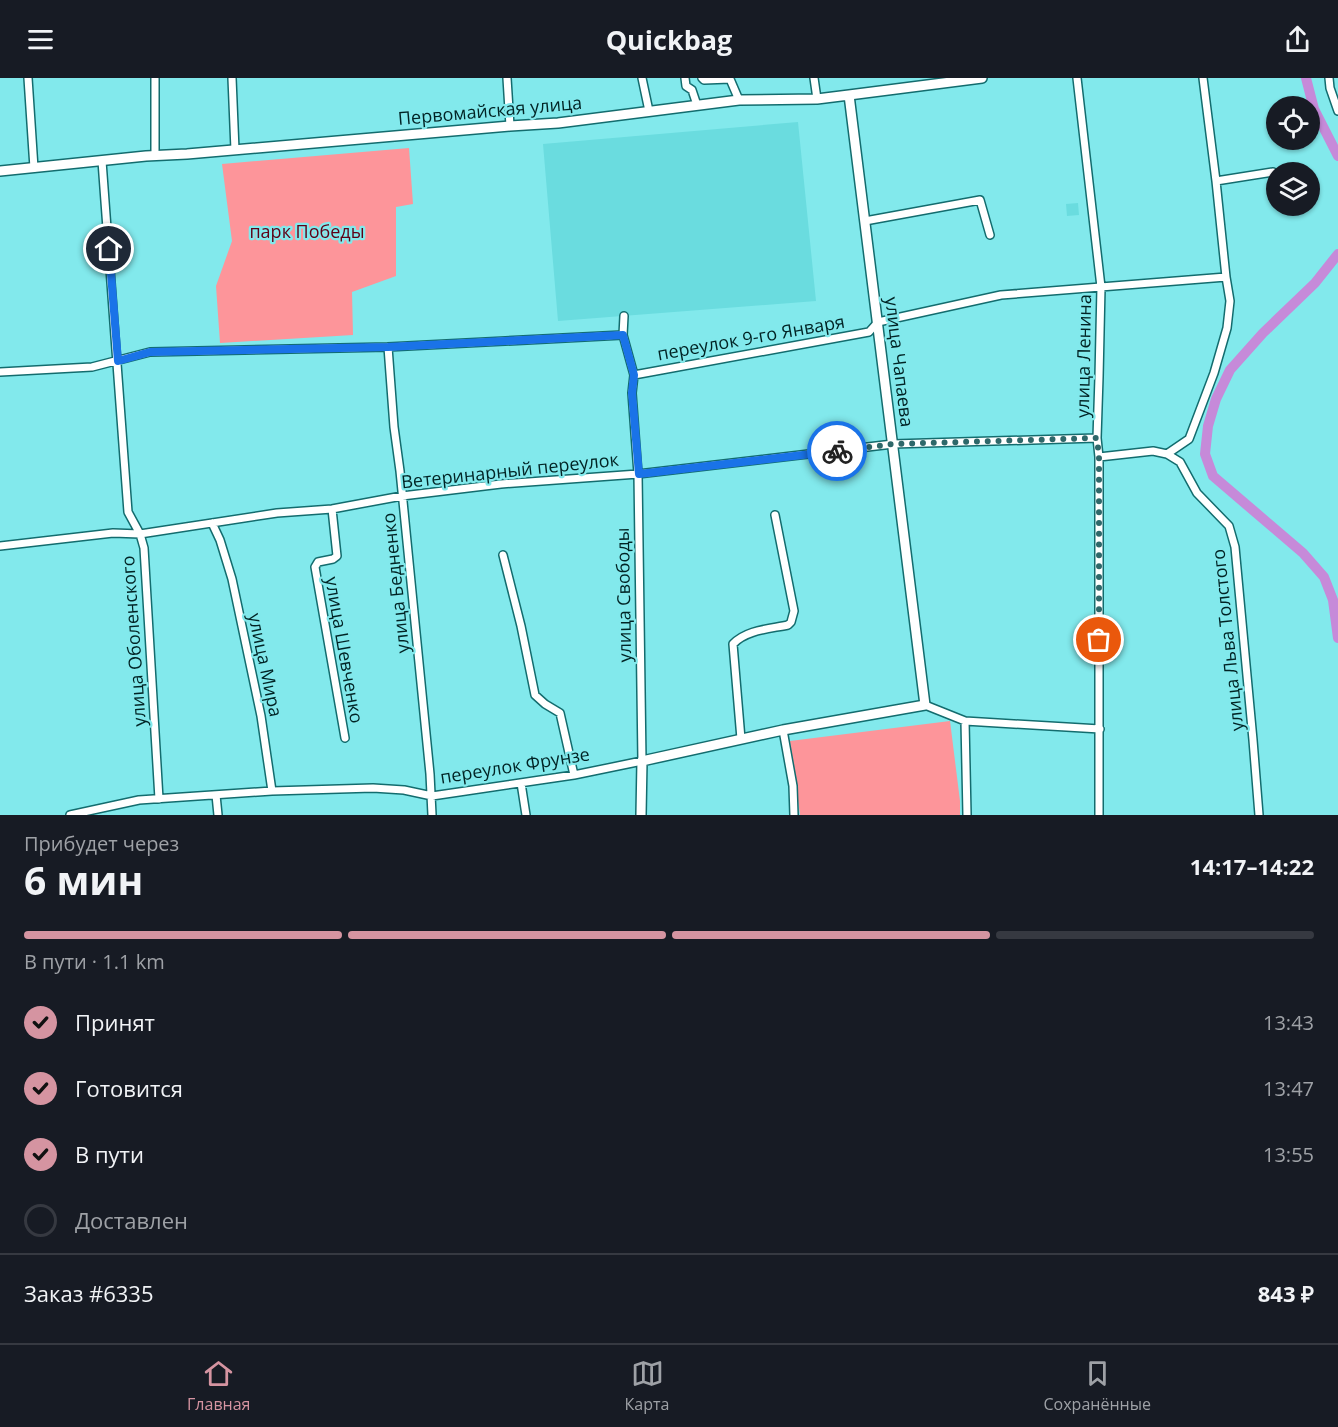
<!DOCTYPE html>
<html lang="ru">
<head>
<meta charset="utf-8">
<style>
  :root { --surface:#171b24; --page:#20242c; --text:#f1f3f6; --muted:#9ea1a6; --line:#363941; --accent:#d594a1 }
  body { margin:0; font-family:"Open Sans",sans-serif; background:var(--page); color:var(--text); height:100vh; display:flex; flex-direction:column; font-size:22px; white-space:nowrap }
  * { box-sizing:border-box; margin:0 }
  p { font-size:20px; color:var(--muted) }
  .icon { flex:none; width:33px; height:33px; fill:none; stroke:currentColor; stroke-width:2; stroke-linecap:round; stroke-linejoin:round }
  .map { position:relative; height:737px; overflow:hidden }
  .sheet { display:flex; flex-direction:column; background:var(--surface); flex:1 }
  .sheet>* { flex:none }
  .fabs { position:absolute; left:1266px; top:18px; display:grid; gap:12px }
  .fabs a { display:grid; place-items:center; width:54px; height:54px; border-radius:50%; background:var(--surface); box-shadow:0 2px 4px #0004; font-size:30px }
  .pin { position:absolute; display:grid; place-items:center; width:51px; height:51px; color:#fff; margin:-26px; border:3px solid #fff; border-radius:50%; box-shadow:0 2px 6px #0007 }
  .courier { position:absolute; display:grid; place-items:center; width:60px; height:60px; margin:-30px; border:4px solid #1a73e8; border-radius:50%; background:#fff; color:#222; box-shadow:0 2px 8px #0007 }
  .summary em { font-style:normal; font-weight:700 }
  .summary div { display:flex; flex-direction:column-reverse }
  .summary { display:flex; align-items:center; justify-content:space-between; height:102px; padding:0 24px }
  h1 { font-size:39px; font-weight:700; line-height:45px }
  .bar { display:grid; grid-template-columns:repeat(4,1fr); gap:9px 6px; align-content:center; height:72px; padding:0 24px }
  .bar i { height:8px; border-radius:4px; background:var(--line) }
  .bar .on { background:var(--accent) }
  .bar p { grid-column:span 4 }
  .line { display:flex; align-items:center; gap:15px; padding:0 24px; border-top:2px solid var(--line) }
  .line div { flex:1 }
  ol { padding:0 24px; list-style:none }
  li { display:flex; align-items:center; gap:18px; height:66px }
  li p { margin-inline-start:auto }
  li .icon { padding:6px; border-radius:50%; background:var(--accent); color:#111; stroke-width:4 }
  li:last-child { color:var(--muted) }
  li i { width:33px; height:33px; border:3px solid var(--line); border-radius:50% }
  header { display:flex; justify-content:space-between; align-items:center; height:78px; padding:0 24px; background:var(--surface); font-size:27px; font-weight:700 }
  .tabs { display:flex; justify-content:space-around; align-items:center; height:84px; border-top:2px solid var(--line); background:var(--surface); font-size:16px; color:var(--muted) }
  .tabs a { display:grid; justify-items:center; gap:3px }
  .tabs .on { color:var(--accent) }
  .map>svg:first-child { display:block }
  .built { fill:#6adcdf }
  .green { fill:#fd959a }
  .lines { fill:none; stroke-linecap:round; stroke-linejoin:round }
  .river { stroke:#c68ad9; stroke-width:10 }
  .minor-casing { stroke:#136c6e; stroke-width:10 }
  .major-casing { stroke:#136c6e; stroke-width:12 }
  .minor { stroke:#fff; stroke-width:7 }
  .major { stroke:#fff; stroke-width:9 }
  .done { stroke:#2e686a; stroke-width:6; stroke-dasharray:0 10.8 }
  .route { stroke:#1a73e8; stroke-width:8 }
  .labels { text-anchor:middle; stroke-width:4.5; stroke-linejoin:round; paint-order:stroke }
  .street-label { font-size:18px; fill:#012324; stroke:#82e9ec }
  .park-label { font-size:18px; fill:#5f0016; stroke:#82e9ec }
</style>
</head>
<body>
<header><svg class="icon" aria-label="menu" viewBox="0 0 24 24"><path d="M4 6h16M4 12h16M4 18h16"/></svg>Quickbag<svg class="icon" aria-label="share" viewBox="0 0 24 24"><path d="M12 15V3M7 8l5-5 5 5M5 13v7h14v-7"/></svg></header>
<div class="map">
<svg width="1338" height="737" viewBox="0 0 1338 737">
  <rect width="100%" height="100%" fill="#82e9ec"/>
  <!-- built -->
  <path class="built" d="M 798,44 L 816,223 L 558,243 L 543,66 Z
    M 1078,125 L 1079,137 L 1067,138 L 1066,126 Z"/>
  <!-- green -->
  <path class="green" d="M 409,70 L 413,126 L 396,129 L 396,198 L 352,214 L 353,257 L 220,265 L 216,208 L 232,163 L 222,86 Z
    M 950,643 L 960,723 L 960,737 L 800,737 L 790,663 Z"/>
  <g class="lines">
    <!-- river -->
    <path class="river" d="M 1306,0 L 1314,31 L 1338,78
      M 1338,176 L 1315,205 L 1263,255 L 1230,292 L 1216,321 L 1208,348 L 1205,376 L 1213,398 L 1303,475 L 1324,499 L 1333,522 L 1338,560"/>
    <!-- minor casing -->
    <g class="minor-casing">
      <path id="minor" d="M 28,0 L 34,90
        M 155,0 L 155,78
        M 232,0 L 235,72
        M 507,0 L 510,48
        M 642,0 L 649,33
        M 685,0 L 686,8 L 692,12 L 697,27
        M 702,0 L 704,2 L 730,1 L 739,22
        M 814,0 L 817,21
        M 1077,0 L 1101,209 L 1099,299 L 1097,360 L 1099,379 L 1099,737
        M 1203,0 L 1216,103
        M 1329,0 L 1330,10 L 1338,33
        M 102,83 L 128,434 L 140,456 L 144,470 L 159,721
        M 865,143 L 980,122 L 990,157
        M 623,257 L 624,238
        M 388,269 L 394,349 L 400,393 L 430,696 L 432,737
        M 0,294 L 92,289 L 150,274 L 388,269 L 623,257 L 634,297 L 632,315 L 638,396 L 642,683 L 574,697 L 432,718 L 404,712 L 373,710 L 272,713 L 139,722 L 70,737
        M 634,297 L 869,254 L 878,244 L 1001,217 L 1226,199
        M 1167,376 L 1189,361 L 1214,295 L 1227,250 L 1230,223 L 1226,199 L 1216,103 L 1273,94
        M 1099,379 L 1153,373 L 1167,376 L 1180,384 L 1197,415 L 1229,448 L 1235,469 L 1253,662 L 1259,737
        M 332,431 L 337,478 L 333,481 L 318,484 L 315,489 L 345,660
        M 212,445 L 220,462 L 232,501 L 261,638 L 272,713
        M 0,468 L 113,455 L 140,456 L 277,435 L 332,431 L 402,418 L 501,406 L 638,396 L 893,366 L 1097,360
        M 503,477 L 521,548 L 535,617 L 545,626 L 560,635 L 574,697
        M 925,627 L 965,643 L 1100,651
        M 965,643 L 967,737
        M 783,652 L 793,708 L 794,737
        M 741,661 L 733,566 C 746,552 769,551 788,547 L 791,544 L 794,533 L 775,437
        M 521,705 L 526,737
        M 216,717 L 218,737"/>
    </g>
    <!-- major casing -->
    <g class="major-casing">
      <path id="major" d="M 0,93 L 146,78 L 187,76 L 510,48 L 558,45 L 739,22 L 817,21 L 849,17 L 982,0
        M 641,737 L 642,683 L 783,652 L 925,627 L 849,17"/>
    </g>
    <!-- minor -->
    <use href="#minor" class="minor"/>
    <!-- major -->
    <use href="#major" class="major"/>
  </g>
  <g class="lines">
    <!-- done -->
    <path class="done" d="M 837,373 L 893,366 L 1097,360 L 1099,379 L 1099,562"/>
    <!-- route -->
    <path class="route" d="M 109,171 L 118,283 L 150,274 L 388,269 L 623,257 L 634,297 L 632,315 L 639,396 L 837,373"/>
  </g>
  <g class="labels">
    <!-- street labels -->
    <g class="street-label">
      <text transform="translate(490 33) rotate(-5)" y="6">Первомайская улица</text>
      <text transform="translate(751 260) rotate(-10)" y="6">переулок 9-го Января</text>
      <text transform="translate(1084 278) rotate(-89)" y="6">улица Ленина</text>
      <text transform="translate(899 284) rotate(83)" y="6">улица Чапаева</text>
      <text transform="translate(510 393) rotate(-6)" y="6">Ветеринарный переулок</text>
      <text transform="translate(396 505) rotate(-96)" y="6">улица Бедненко</text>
      <text transform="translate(624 517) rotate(-91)" y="6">улица Свободы</text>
      <text transform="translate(1228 562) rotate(-96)" y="6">улица Льва Толстого</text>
      <text transform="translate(134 563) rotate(-94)" y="6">улица Оболенского</text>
      <text transform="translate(344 572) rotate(80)" y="6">улица Шевченко</text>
      <text transform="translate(265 587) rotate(78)" y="6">улица Мира</text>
      <text transform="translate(515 688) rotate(-9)" y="6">переулок Фрунзе</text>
    </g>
    <!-- park labels -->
    <g class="park-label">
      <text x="307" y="160">парк Победы</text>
    </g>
  </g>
</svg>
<div class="fabs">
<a><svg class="icon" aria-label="locate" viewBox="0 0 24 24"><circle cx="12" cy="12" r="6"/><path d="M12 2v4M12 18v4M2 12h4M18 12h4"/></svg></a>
<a><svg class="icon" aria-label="layers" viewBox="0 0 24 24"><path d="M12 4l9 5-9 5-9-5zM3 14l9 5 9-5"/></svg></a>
</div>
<div class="pin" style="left:1099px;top:562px;background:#ea580c"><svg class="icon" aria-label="bag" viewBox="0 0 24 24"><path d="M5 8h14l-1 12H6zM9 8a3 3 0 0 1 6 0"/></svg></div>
<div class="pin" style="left:109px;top:171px;background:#1f2937"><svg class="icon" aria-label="home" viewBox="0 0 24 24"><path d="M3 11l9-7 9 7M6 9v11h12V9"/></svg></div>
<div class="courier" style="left:837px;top:373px"><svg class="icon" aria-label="bike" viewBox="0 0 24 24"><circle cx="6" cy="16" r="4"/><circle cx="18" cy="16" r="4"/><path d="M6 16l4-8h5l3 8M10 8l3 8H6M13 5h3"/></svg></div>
</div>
<section class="sheet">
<div class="summary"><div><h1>6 мин</h1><p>Прибудет через</p></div><em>14:17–14:22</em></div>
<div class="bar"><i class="on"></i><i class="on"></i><i class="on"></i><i></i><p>В пути · 1.1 km</p></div>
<ol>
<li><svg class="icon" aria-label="check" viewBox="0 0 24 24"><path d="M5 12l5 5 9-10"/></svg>Принят<p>13:43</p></li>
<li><svg class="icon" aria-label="check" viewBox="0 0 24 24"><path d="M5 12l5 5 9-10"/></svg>Готовится<p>13:47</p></li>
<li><svg class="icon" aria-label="check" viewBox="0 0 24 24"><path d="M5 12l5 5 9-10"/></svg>В пути<p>13:55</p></li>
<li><i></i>Доставлен</li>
</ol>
<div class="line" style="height:78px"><div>Заказ #6335</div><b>843 ₽</b></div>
</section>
<nav class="tabs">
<a class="on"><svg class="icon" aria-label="home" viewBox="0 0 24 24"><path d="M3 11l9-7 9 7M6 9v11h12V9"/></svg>Главная</a>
<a><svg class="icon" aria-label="map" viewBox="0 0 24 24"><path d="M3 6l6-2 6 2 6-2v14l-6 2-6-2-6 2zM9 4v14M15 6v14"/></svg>Карта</a>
<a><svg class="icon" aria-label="saved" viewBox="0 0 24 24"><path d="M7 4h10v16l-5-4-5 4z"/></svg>Сохранённые</a>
</nav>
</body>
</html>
